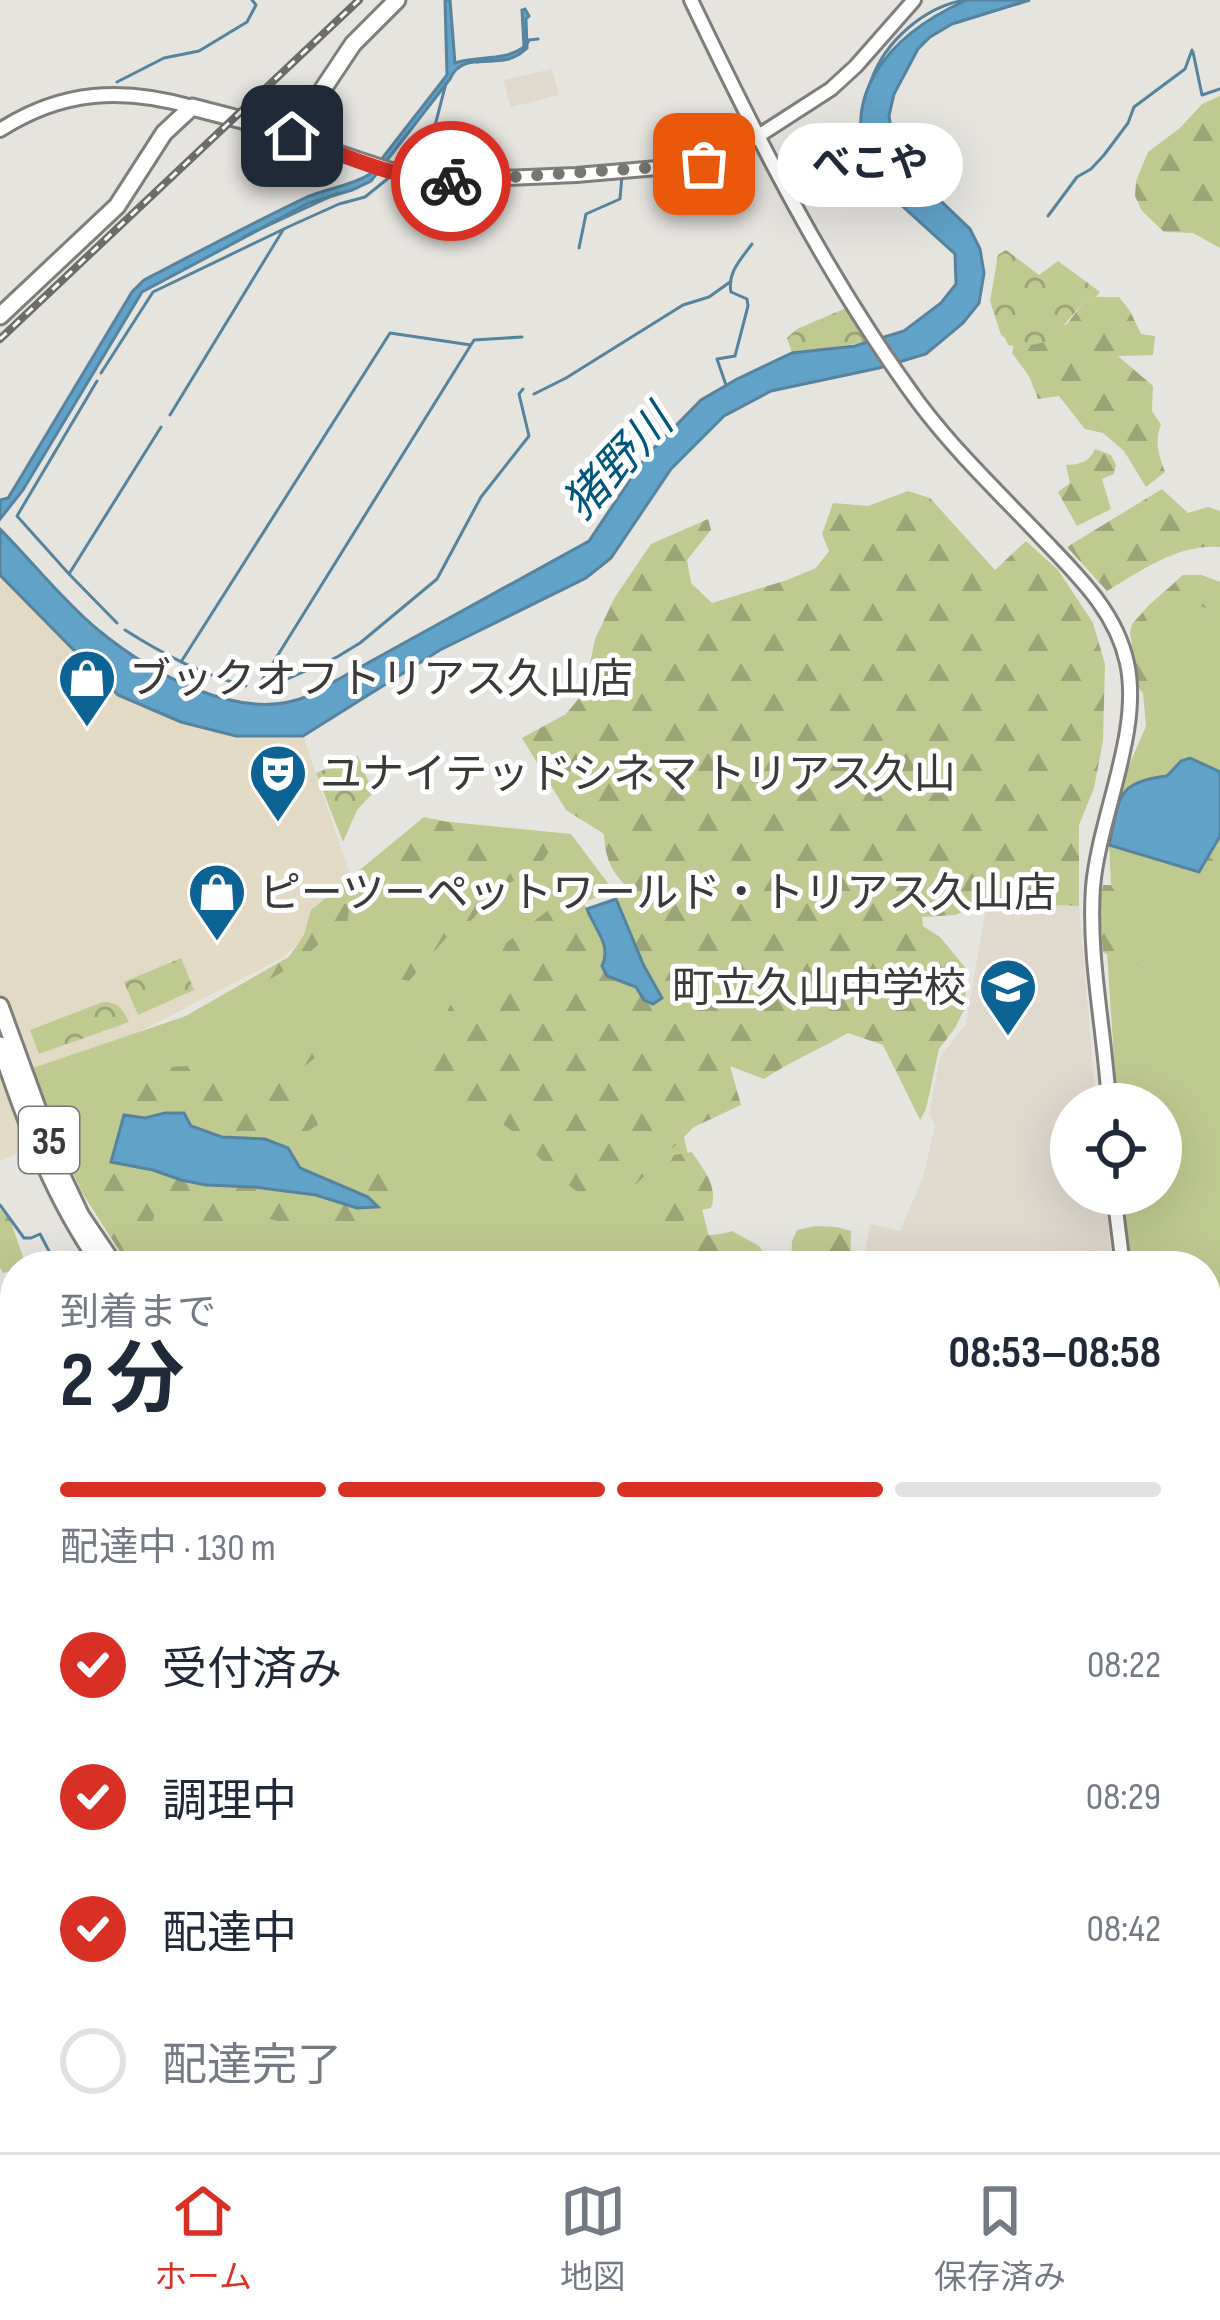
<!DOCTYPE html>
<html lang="ja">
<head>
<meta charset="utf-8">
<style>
  :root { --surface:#fff; --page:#f2f2f3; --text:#1f2937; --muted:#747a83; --line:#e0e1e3; --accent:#d93025 }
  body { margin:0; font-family:"Sofia Sans Condensed","Noto Sans JP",sans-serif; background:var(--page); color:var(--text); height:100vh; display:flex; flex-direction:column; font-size:45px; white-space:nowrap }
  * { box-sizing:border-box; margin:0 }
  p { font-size:39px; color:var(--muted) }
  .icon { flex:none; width:66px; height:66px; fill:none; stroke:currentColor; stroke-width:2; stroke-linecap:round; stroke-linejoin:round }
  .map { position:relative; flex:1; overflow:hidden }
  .panel { position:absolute; left:0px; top:1251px; width:1221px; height:903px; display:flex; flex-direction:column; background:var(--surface); border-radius:48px 48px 0 0; box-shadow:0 12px 48px #0002 }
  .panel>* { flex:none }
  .tools { position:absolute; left:1050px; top:1083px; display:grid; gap:24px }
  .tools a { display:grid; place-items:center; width:132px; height:132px; border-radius:50%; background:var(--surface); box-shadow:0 12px 48px #0002; font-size:60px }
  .pin { position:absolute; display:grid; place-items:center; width:102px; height:102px; color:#fff; margin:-51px; border-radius:24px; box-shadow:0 6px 18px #0006 }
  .courier { position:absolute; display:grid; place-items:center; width:120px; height:120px; margin:-60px; border:9px solid #d93025; border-radius:50%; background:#fff; color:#222; box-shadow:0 3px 15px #0007 }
  .bubble { position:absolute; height:84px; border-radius:42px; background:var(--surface); box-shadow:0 12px 48px #0002; font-size:39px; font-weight:700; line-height:84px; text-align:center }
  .overview em { font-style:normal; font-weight:700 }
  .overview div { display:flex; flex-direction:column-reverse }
  .overview { display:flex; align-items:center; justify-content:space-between; height:204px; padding:0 60px }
  h1 { font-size:78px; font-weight:700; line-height:90px }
  .bar { display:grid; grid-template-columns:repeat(4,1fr); gap:18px 12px; align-content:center; height:144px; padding:0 60px }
  .bar i { height:15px; border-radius:9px; background:var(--line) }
  .bar .on { background:var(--accent) }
  .bar p { grid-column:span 4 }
  ol { padding:0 60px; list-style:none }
  li { display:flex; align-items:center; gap:36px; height:132px }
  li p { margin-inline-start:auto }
  li .icon { padding:12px; border-radius:50%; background:var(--accent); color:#fff; stroke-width:4 }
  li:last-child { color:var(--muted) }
  li i { width:66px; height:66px; border:6px solid var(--line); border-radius:50% }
  .tabs { display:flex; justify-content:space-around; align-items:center; height:168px; border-top:3px solid var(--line); background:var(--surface); font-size:33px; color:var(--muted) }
  .tabs a { display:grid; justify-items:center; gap:6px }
  .tabs .on { color:var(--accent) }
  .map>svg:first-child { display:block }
  .commercial { fill:#e2dac4 }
  .industrial { fill:url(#industrial-furrows) }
  .built { fill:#dfd9ce }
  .green { fill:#bfca91 }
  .forest { fill:url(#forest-firs) }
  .park { fill:url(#park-crowns) }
  .water { fill:#61a2c8; stroke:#56839d; stroke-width:3 }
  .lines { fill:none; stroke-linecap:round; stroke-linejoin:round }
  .stream { stroke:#56839d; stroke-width:3 }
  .minor-casing { stroke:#807e7a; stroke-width:18 }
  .major-casing { stroke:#807e7a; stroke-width:21 }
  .minor { stroke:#fff; stroke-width:12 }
  .major { stroke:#fff; stroke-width:15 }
  .rail-casing { stroke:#6d6c69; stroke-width:8 }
  .rail { stroke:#fff; stroke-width:3; stroke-dasharray:9; stroke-linecap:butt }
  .done { stroke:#777672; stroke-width:12; stroke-dasharray:0 21.6 }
  .route { stroke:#d93025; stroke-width:15 }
  .labels { text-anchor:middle; stroke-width:10; stroke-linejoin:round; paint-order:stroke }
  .shield { fill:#fff; stroke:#767574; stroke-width:3 }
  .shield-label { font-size:39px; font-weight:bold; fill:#3b3a38 }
  .poi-label { font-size:42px; fill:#3b3a38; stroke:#fff; text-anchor:start }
  .water-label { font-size:45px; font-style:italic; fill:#00567b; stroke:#fff }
</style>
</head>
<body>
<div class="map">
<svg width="1220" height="2152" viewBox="0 0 1220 2152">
  <defs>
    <pattern id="industrial-furrows" width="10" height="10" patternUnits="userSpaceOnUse" patternTransform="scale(3)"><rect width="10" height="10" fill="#edd3d5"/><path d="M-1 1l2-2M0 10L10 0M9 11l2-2" fill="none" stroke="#ccb6b8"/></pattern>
    <pattern id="forest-firs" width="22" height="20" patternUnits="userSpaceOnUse" patternTransform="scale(3)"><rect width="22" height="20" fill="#bfca91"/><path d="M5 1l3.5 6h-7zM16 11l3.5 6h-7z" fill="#9ca577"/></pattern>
    <pattern id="park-crowns" width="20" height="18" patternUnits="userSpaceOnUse" patternTransform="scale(3)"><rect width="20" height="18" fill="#bfca91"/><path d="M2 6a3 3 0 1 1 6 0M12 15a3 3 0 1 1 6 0" fill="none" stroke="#9ca577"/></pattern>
  </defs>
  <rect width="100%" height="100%" fill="#e6e4df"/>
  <!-- commercial -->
  <path class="commercial" d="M 0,575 L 118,695 L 181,722 L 236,736 L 303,736 L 351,877 L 311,910 L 305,935 L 284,957 L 106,1049 L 58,1135 L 0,1161 Z"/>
  <!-- industrial -->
  <path class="industrial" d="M 0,1309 L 15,1336 L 15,1650 L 0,1626 Z"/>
  <!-- built -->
  <path class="built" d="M 552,69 L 559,95 L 511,107 L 503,80 Z
    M 987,902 L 1079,906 L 1096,1104 L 1071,1104 L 1071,1194 L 1105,1194 L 1112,1266 L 862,1266 L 870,1224 L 900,1231 L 923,1178 L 935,1125 L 929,1114 L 940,1057 L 966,1024 Z"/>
  <!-- green -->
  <path class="green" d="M 1183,575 L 1201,575 L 1220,582 L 1220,1467 L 1206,1470 L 1206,1266 L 1130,1266 L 1122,1194 L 1161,1194 L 1161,1104 L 1117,1104 L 1104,906 L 1111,885 L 1109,845 L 1127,770 L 1146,726 L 1142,682 L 1130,632 L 1133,623 L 1149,605 Z
    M 431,820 L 571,834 L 613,890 L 587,901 L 514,945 L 682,1130 L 710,1241 L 666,1266 L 129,1266 L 80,1189 L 30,1069 L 186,1016 L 289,957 L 308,935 Z"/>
  <!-- forest -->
  <path class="forest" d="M 1220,96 L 1220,248 L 1193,233 L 1164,232 L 1142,211 L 1135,196 L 1136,181 L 1148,152 L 1180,128 L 1202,104 Z
    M 1096,297 L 1119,297 L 1130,311 L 1141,334 L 1155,336 L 1153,355 L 1118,356 L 1153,386 L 1152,411 L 1161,425 C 1154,441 1159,456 1165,472 L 1146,487 L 1124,451 L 1103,433 L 1085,429 L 1059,396 L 1038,399 L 1029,376 L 1012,353 L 1014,345 L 1022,347 L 1067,324 L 1084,302 Z
    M 1095,449 L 1111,455 L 1116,465 L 1114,474 L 1102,479 L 1111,509 L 1077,526 L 1058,492 L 1070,483 L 1066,465 C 1080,465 1089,462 1095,449 Z
    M 1162,489 L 1188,513 L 1208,507 L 1220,511 L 1220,547 C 1178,544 1142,570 1107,591 L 1067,547 Z
    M 908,491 L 930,498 L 995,570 L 1026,541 L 1058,570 L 1093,623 L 1105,664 L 1103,741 L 1094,788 L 1079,825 L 1079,906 L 987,902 L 955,915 L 922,917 L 923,926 L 940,937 L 968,971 L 964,1010 L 955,1028 L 939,1049 L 926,1109 L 920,1120 L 883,1045 L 848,1033 C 820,1049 791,1061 764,1079 L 730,1066 L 741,1105 L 694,1127 L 620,1200 C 586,1220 533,1146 507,1127 C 478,1107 439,1090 408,1071 L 406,1058 L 414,1046 L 440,1024 L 452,1002 L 486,989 L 506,943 L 565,897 L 583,902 L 587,909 L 600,937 L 606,945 L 614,980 L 636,987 L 644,999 L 644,966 L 616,899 L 625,885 C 610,869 605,856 604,834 L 566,810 L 522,738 L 566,714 L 584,692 L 595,639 L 615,597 L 651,544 L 708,519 L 711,530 L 687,560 L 691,583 L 712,603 L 787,580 L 816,568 L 829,551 L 822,534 L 833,503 L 868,506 Z
    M 1183,575 L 1201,575 L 1220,582 L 1220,613 L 1186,601 L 1165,611 L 1148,626 L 1147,652 L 1152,678 L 1162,686 L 1158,697 L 1148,700 L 1138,687 L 1130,632 L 1133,623 L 1149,606 Z
    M 424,817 L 547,843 L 549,852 L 535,871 L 494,890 L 474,918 L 446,938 L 409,981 L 388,977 L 381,970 C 403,938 435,909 473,899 L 471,863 L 454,849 C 413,859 382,885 349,910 L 347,926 C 323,935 320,946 300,960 C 267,985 224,999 186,1016 L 289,957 L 304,935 L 311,910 Z
    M 1208,857 L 1220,861 L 1220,903 L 1204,900 L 1188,886 L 1188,880 L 1198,877 Z
    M 1103,885 L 1118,885 L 1124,891 L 1116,912 C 1126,928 1128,948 1139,963 L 1130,968 L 1103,952 L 1099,906 Z
    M 345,1012 C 331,1045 320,1057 290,1076 L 313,1109 L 318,1125 L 293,1140 L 326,1160 L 363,1163 L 381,1173 L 395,1205 L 389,1218 L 356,1235 L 330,1235 L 259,1216 L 229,1227 L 207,1229 L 156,1212 L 151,1225 L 168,1266 L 129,1266 L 80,1189 L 86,1167 L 101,1158 L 111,1162 L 153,1170 L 181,1180 L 316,1195 L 357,1208 L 368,1197 L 300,1168 L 265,1139 L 222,1137 L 191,1126 L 165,1113 L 145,1118 L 124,1115 L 125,1101 L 109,1092 L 109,1079 L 153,1068 L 187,1066 L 229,1073 L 261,1073 L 281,1059 L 303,1033 Z
    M 692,1152 C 703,1169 719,1187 711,1208 L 686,1214 L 680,1230 C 667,1237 659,1240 644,1237 L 644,1218 L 658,1210 L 667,1195 C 657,1179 666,1170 674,1155 Z
    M 0,1209 L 10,1219 L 26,1266 L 15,1266 L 15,1270 L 3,1273 L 0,1268 Z
    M 816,1226 L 836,1227 L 851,1231 L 850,1266 L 791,1266 L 792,1241 L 797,1230 Z
    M 732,1231 L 759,1246 L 773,1266 L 640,1266 C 657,1252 681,1239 703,1236 C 714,1234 721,1235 732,1231 Z
    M 0,1654 L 9,1671 L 15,1674 L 15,1939 L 2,1936 L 0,1921 Z
    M 1206,1660 C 1220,1691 1220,1790 1220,1832 L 1206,1846 Z
    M 0,2051 C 19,2081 15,2105 15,2139 L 23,2139 L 24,2152 L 0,2152 Z
    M 258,2139 L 397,2139 L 394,2152 L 250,2152 Z"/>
  <!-- park -->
  <path class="park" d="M 1006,250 L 1039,275 L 1058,261 L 1100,292 L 1096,297 L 1084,302 L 1050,341 L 1022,347 L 1008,345 L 1005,338 L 1001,335 L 990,301 L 998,255 Z
    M 846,308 L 868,342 L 792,353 L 787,338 L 797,329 Z
    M 358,756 L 373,793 L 357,810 L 343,842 L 316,773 Z
    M 181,958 L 194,990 L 138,1015 L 124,982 Z
    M 103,1002 C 119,1002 122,1009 129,1022 L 39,1054 L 30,1030 Z"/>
  <!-- water -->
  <path class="water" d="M 445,0 L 450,0 L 455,63 C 478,55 503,62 524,47 L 522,10 L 525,9 L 529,16 L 526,19 L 527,48 C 520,54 516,57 508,59 C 486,65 461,54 450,79 L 371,181 L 352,190 L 309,203 L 142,292 L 23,490 L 0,519 L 0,500 L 8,498 L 16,485 L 132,292 L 144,280 C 198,252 252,223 307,197 C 328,188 351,186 370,174 L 447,75 Z
    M 967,0 L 1030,0 L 952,24 L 930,37 L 918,49 L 894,94 L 889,116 L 896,158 L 970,229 L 980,249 L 984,273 L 979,303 L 963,323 L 926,354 L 879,368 L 771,391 L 724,416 L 671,469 L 611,558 L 586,578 L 440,650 L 303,736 L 236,736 L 181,722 L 118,695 L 0,575 L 0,529 C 32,561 62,600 97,629 C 149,672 240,725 308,696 L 589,541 L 646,456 L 701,400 L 737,379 L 792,353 L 855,346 L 904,331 L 941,303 L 956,284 L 955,254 L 877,183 C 831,98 890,34 967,0 Z
    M 1190,758 L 1220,772 L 1220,836 L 1199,872 L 1109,845 C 1120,799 1114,782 1167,776 L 1181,761 Z
    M 616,899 L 644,966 L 662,998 L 653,1004 L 644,1000 L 636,987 L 607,976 L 602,966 C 612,945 595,930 587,909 Z
    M 165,1113 L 184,1113 L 191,1126 L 222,1137 L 265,1139 L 288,1148 L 300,1168 L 368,1197 L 378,1207 L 357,1208 L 316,1195 L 254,1187 L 206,1185 L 181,1180 L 153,1170 L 111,1162 L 124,1115 L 145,1118 Z
    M 1220,1467 L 1220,1642 L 1214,1645 L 1206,1643 L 1206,1470 Z
    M 0,1921 L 2,1936 L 15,1939 L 15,2082 L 10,2068 L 0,2051 Z
    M 23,2139 L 147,2139 L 148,2141 L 141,2152 L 24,2152 Z"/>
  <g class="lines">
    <!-- stream -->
    <path class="stream" d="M 526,46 L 529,40 L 538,39
      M 1193,52 L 1202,95 L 1220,89
      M 477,62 L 509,59
      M 871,81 C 885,41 925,6 966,0
      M 117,82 L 164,58 L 199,51 L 247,22 L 256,5 L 252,0
      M 423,172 L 446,83
      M 1048,216 L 1077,177 L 1091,169 L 1104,155 L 1128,123 L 1134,107 L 1185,69 L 1192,50
      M 243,237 L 338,193
      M 579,248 L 586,214 L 620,199 L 622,175
      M 101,373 L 153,292 L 288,227 L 339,204 L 365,197 L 391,176 L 418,186 L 420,181
      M 97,381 L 17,516 L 69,574 L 161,427
      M 726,385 L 717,359 L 735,356 L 748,306 L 747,299 L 731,292 C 727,273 741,259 752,244
      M 534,394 L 566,378 L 683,305 L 709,297 L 730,282
      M 170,415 L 283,230
      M 69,574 L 117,623
      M 125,630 C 163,654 202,675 246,686
      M 181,662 L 390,333 L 471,345
      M 258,687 L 474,340 L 522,337
      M 259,687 L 274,685 L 337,657 L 360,643 L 437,579 L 481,497 L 529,436 L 519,394 L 523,389
      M 0,1205 L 24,1238 L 31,1238 L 40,1234 L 50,1253
      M 511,2152 L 526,2139"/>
    <!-- minor casing -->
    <g class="minor-casing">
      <path id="minor" d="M 691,0 C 758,140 827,278 919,403 C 955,451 1000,494 1041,537 C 1077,575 1116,611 1127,663 C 1142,731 1099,817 1093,887 C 1088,958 1105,1032 1109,1104
        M 283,126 L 292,137 L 388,169 L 434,181 L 576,175 L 704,164 L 718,161 L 735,151 L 831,89 L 856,66 L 914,0
        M 0,130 C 62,90 123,87 192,107
        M 1114,1194 L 1123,1266
        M 1206,1653 L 1220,1657"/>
    </g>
    <!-- major casing -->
    <g class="major-casing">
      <path id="major" d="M 0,316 L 117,206 L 164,133 L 192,107 L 269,127 L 291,122 L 313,104 L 353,44 L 397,0
        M 0,1006 L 62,1176 L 81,1216 L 115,1266
        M 0,1045 C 26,1122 54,1200 102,1266
        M 562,2152 L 563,2139
        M 573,2152 L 575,2139"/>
    </g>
    <!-- minor -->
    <use href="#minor" class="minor"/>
    <!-- major -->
    <use href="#major" class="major"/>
    <!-- rail casing -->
    <g class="rail-casing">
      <path id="rail" d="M 0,339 L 359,0"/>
    </g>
    <!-- rail -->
    <use href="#rail" class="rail"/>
  </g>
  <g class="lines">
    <!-- done -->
    <path class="done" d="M 451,181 L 704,164"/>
    <!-- route -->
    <path class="route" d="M 292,136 C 342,154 398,181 451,181"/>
  </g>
  <!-- icons -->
  <defs>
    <g id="shop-pin" transform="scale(3)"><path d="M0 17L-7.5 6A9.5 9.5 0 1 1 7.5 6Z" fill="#0d6394" stroke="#fff"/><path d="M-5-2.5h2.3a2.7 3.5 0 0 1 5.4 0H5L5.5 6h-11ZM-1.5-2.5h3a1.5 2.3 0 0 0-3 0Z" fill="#fff"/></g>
    <g id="theatre-pin" transform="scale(3)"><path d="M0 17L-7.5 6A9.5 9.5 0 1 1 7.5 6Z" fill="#0d6394" stroke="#fff"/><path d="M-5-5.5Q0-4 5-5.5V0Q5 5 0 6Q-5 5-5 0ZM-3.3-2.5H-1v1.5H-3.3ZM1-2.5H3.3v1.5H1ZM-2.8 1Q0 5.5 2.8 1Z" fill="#fff"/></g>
    <g id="school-pin" transform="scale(3)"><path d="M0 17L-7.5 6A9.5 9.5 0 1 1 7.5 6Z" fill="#0d6394" stroke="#fff"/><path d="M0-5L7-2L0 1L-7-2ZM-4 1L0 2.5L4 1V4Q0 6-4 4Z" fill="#fff"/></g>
  </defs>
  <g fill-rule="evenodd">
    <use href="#shop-pin" x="87" y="678"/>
    <use href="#theatre-pin" x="278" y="773"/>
    <use href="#shop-pin" x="217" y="892"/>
    <use href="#school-pin" x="1008" y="987"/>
  </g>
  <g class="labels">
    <!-- shield labels -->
    <rect class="shield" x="19" y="1107" width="60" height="66" rx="9"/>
    <g class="shield-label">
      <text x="49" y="1154">35</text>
    </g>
    <!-- poi labels -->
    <g class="poi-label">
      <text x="129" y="693">ブックオフトリアス久山店</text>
      <text x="320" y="788">ユナイテッドシネマ トリアス久山</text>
      <text x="259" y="907">ピーツーペットワールド・トリアス久山店</text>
      <text x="966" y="1002" text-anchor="end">町立久山中学校</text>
    </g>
    <!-- water labels -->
    <g class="water-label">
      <text transform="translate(617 462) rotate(-47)" y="16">猪野川</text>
    </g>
  </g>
</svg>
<div class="tools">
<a><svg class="icon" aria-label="locate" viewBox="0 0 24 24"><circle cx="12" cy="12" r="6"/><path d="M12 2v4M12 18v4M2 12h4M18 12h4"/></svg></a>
</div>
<div class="pin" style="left:704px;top:164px;background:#ea580c"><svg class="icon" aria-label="bag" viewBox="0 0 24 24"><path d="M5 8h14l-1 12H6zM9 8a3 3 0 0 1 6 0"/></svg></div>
<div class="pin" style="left:292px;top:136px;background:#1f2937"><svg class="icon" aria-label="home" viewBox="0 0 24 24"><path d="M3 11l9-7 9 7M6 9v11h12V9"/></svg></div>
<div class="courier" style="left:451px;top:181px"><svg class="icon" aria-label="bike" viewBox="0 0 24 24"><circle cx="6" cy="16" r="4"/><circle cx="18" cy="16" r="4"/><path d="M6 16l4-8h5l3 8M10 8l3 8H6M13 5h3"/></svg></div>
<div class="bubble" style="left:777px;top:123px;width:186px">べこや</div>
<section class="panel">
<div class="overview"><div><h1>2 分</h1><p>到着まで</p></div><em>08:53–08:58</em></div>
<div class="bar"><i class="on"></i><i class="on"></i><i class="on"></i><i></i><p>配達中 · 130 m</p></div>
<ol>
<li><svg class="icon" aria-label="check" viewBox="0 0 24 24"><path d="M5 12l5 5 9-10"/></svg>受付済み<p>08:22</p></li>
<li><svg class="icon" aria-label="check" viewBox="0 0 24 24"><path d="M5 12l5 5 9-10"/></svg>調理中<p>08:29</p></li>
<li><svg class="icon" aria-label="check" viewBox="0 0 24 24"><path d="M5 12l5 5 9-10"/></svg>配達中<p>08:42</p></li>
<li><i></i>配達完了</li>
</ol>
</section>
</div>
<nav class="tabs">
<a class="on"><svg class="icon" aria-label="home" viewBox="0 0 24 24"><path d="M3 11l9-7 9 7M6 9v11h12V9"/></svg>ホーム</a>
<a><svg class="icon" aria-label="map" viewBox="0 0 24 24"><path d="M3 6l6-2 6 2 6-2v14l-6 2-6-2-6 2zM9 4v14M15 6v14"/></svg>地図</a>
<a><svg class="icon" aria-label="saved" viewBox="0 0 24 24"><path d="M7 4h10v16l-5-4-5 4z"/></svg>保存済み</a>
</nav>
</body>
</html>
